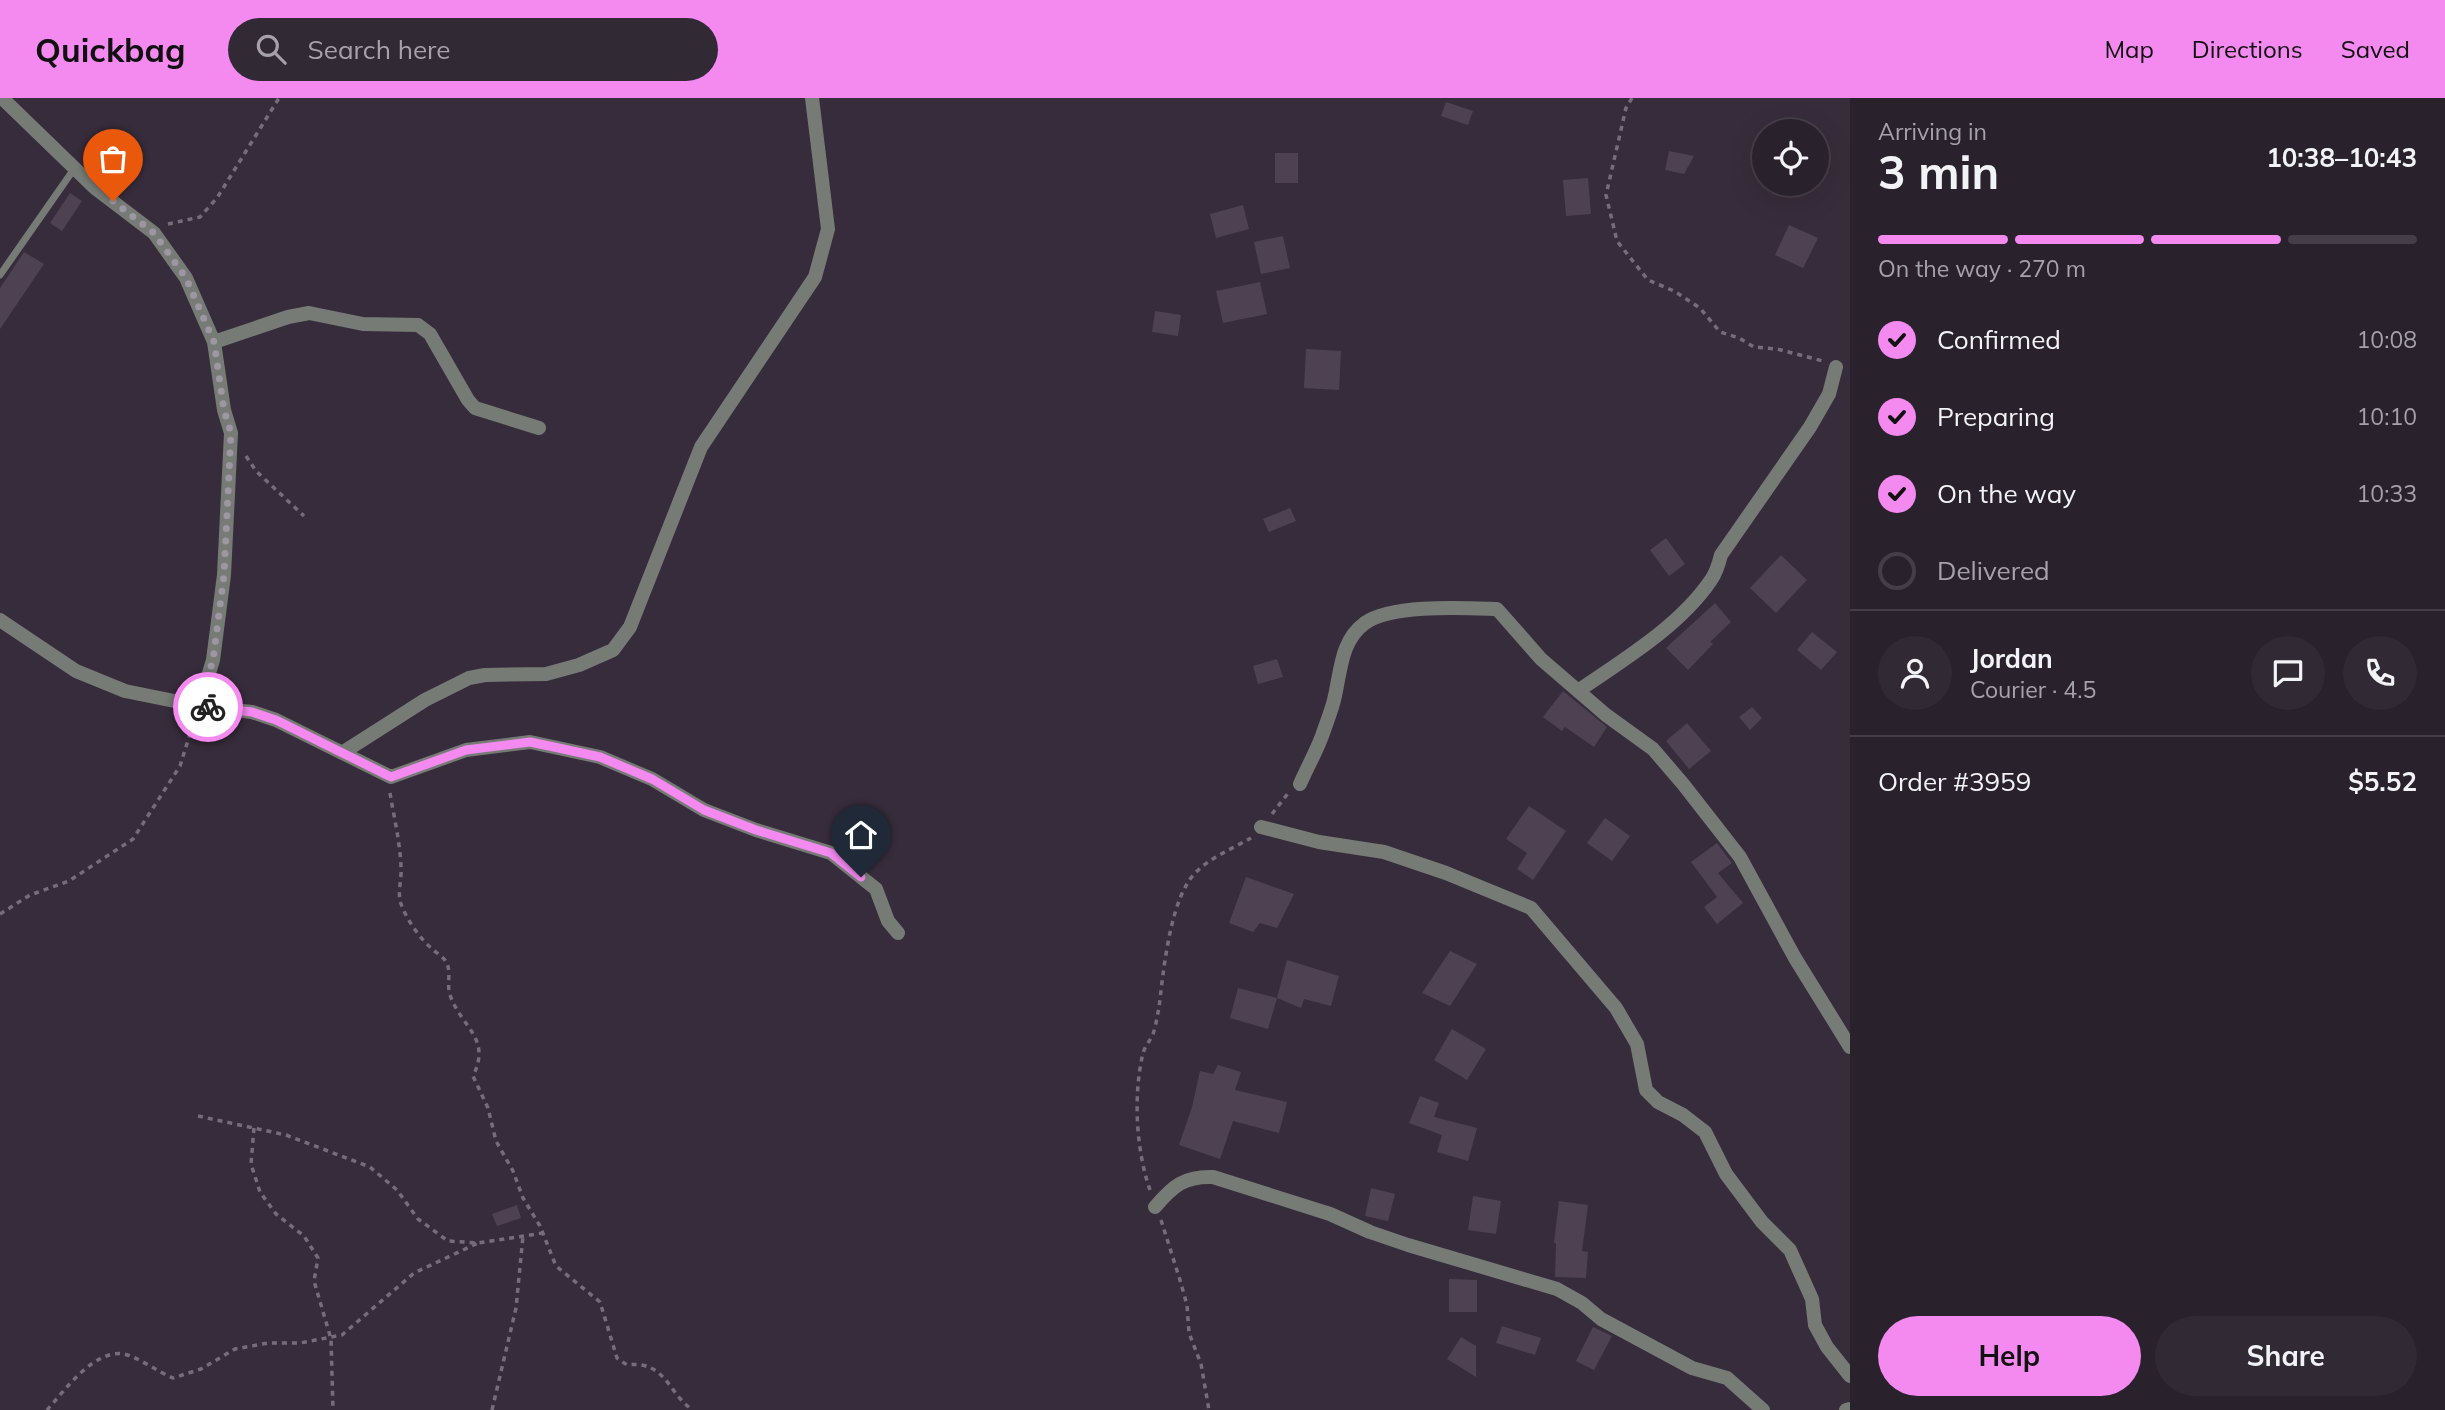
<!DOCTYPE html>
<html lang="en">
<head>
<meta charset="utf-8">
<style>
  :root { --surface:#29212c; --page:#312934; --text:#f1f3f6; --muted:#a5a3a9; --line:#453e48; --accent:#f489f0 }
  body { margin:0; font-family:Mulish,sans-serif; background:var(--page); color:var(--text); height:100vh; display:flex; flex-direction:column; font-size:26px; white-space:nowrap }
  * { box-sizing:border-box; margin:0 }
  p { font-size:23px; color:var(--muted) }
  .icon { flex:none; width:38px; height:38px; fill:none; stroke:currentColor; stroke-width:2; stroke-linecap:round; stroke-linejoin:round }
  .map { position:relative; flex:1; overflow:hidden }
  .panel { display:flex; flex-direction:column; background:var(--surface); width:595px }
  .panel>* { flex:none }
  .buttons { position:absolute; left:1752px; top:21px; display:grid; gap:14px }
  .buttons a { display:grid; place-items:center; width:77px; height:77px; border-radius:50%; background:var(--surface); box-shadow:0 7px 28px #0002,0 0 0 2px var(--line); font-size:35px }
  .pin { position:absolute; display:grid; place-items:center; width:60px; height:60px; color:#fff; margin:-72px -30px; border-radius:50% 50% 50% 0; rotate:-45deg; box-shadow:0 0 7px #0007 }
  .pin .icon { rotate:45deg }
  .courier { position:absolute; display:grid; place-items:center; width:70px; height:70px; margin:-35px; border:5px solid #f489f0; border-radius:50%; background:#fff; color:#222; box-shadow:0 2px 9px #0007 }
  .headline em { font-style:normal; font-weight:700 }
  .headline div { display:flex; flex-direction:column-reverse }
  .headline { display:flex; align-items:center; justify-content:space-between; height:119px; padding:0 28px }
  h1 { font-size:46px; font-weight:700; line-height:52px }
  .bar { display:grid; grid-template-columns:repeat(4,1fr); gap:10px 7px; align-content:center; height:84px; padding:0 28px }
  .bar i { height:9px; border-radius:5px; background:var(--line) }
  .bar .on { background:var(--accent) }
  .bar p { grid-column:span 4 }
  .line { display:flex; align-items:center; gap:18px; padding:0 28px; border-top:2px solid var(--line) }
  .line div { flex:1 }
  .round { display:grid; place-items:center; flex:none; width:74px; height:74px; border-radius:37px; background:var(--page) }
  ol { padding:0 28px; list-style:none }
  li { display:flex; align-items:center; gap:21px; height:77px }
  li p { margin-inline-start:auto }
  li .icon { padding:7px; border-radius:50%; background:var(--accent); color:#111; stroke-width:4 }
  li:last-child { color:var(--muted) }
  li i { width:38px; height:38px; border:4px solid var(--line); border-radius:50% }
  .cta { display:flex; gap:14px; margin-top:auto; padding:14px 28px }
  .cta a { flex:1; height:80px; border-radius:42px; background:var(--accent); color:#111; font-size:28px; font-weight:700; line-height:80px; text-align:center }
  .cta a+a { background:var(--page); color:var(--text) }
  header { display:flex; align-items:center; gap:42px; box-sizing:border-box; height:98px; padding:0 35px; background:var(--accent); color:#111 }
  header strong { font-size:33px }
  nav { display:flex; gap:38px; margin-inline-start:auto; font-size:24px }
  .search { width:490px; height:63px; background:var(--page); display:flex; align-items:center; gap:18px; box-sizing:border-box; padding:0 24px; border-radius:38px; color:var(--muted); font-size:26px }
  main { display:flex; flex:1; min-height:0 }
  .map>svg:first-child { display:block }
  .building { fill:#4e4252 }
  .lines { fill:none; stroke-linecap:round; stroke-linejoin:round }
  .path { stroke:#766d7a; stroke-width:3.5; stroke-dasharray:5 5; stroke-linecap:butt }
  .service { stroke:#767c75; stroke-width:7 }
  .minor { stroke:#767c75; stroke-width:14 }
  .done { stroke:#9e96a2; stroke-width:7; stroke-dasharray:0 12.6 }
  .route { stroke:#f489f0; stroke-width:9 }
</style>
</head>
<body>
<header>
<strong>Quickbag</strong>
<div class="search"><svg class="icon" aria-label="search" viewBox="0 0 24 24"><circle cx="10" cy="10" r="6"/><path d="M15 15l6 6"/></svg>Search here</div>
<nav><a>Map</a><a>Directions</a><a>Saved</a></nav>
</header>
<main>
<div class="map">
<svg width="1850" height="1312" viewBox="0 0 1850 1312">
  <rect width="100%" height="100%" fill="#372c3b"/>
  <!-- building -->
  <path class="building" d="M 1446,4 L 1473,13 L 1468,27 L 1441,18 Z
    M 1669,53 L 1694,58 L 1684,76 L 1665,72 Z
    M 1275,55 L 1298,55 L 1298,85 L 1275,85 Z
    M 1588,80 L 1591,116 L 1566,118 L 1563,82 Z
    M 70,95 L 82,103 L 62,133 L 50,125 Z
    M 1243,107 L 1249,131 L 1216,140 L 1210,116 Z
    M 1789,127 L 1818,140 L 1803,170 L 1775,157 Z
    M 1283,138 L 1290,170 L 1261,176 L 1254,144 Z
    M 24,154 L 44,166 L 0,231 L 0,190 Z
    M 1260,184 L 1267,216 L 1223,225 L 1216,193 Z
    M 1155,213 L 1181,217 L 1178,238 L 1152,234 Z
    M 1306,251 L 1341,253 L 1339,292 L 1304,290 Z
    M 1290,410 L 1296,423 L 1269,434 L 1263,421 Z
    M 1666,440 L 1685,466 L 1669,478 L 1650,452 Z
    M 1781,457 L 1807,482 L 1776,515 L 1750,490 Z
    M 1715,505 L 1731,524 L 1710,544 L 1713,546 L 1688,572 L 1666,550 Z
    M 1812,534 L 1837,554 L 1821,572 L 1797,552 Z
    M 1277,561 L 1283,579 L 1258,586 L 1253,568 Z
    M 1563,593 L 1607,629 L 1594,649 L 1565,629 L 1562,633 L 1543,619 Z
    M 1752,609 L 1762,620 L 1750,632 L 1739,619 Z
    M 1687,625 L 1711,653 L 1689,671 L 1666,643 Z
    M 1529,708 L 1566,733 L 1533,782 L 1517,771 L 1527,755 L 1506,741 Z
    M 1605,720 L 1630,738 L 1612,763 L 1587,745 Z
    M 1717,745 L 1732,765 L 1718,775 L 1743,805 L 1717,826 L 1704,809 L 1717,799 L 1691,764 Z
    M 1246,779 L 1294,796 L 1277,830 L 1260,825 L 1253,834 L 1229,825 Z
    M 1450,853 L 1477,866 L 1450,908 L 1422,895 Z
    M 1287,862 L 1339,878 L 1331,908 L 1304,901 L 1301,910 L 1277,900 Z
    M 1238,890 L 1277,900 L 1268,931 L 1230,920 Z
    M 1452,931 L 1486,951 L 1467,982 L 1434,962 Z
    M 1218,967 L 1241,974 L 1235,992 L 1287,1004 L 1279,1035 L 1233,1023 L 1220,1061 L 1179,1047 L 1192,1009 L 1200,973 L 1213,976 Z
    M 1420,998 L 1439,1005 L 1434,1019 L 1477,1030 L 1468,1063 L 1437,1054 L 1442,1037 L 1409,1025 Z
    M 1371,1090 L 1395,1096 L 1388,1123 L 1365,1118 Z
    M 1473,1098 L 1501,1103 L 1496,1136 L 1468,1132 Z
    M 1559,1103 L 1588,1107 L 1582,1153 L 1588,1154 L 1586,1180 L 1555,1179 L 1556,1145 L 1554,1145 Z
    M 517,1107 L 521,1120 L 497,1128 L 492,1116 Z
    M 1449,1181 L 1477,1182 L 1477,1214 L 1449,1214 Z
    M 1502,1228 L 1541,1240 L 1535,1257 L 1496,1245 Z
    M 1593,1229 L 1612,1238 L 1594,1272 L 1576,1263 Z
    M 1461,1239 L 1476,1248 L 1476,1279 L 1447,1261 Z"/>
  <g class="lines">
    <!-- path -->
    <path class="path" d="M 1632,0 L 1626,10 L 1606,97 L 1617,143 L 1632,162 L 1648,182 L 1674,193 L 1700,210 L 1720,234 L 1739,240 L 1754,249 L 1777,251 L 1823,263
      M 168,126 L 200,119 L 217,100 L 279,0
      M 246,358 L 256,373 L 304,418
      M 390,695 C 394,719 400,744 401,769 C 402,781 397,795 401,806 C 407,822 419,839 431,850 C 435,854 441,857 444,861 C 453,871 446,885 450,897 C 461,929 492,940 473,978 L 488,1010 L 496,1043 L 513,1073 L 523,1100 L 540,1128 L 556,1168 L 600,1204 L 617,1260 L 627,1267 C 666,1262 668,1296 693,1312
      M 1272,716 L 1289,694
      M 0,816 L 30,797 L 69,783 L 133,741 L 180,668 L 194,623
      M 198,1018 L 286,1037 L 370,1069 L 397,1092 L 418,1121 L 448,1143 L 478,1145 L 543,1135
      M 254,1030 L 251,1066 L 260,1094 L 276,1116 L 304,1138 L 318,1160 L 314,1183 L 331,1241 L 333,1312
      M 1150,1092 C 1136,1052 1133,997 1143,955 C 1145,948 1150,943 1153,936 C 1156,928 1157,918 1159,910 C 1163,875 1169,816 1187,786 C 1199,764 1230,752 1251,740
      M 1161,1122 L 1180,1182 L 1187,1207 L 1189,1235 L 1201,1266 L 1209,1312
      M 47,1312 C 65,1292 94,1251 124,1256 C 138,1259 158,1274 173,1280 L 201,1271 L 235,1251 L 268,1245 L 300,1245 L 342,1237 L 414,1175 L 478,1145
      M 492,1312 L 516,1210 L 523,1138"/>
    <!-- service -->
    <path class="service" d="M 0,177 L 74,71"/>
    <!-- minor -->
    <path class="minor" d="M 2,0 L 95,90 L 154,135 L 186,180 L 214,244 L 224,312 L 231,335 L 224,477 L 213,562 L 199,608
      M 214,244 L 288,219 L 309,215 L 363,226 L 418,227 L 430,236 L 468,302 L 475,310 L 539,330
      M 0,522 L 76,573 L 125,593 L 199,608 L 252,614 L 276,622 L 391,679 L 466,652 L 530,644 L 600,659 L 652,681 L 704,712 L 756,732 L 831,755 L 876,791 L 888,823 L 898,835
      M 1578,593 C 1623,562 1680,528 1711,482 C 1716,475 1719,465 1721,457 L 1810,329 L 1829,296 L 1836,269
      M 342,655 L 425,602 L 469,580 L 485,577 L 546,576 L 579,567 L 613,552 L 630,529 L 701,349 L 815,179 L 828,131 L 812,0
      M 1300,686 C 1307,670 1316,654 1322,638 C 1326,626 1331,614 1334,602 C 1341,574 1340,543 1365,525 C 1392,506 1464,510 1497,511 L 1541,561 L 1606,617 L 1653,651 L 1683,686 L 1740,759 L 1795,860 L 1850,949
      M 1261,729 L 1319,744 L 1384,754 L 1446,775 L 1531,810 L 1616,910 L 1637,946 L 1646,992 L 1658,1004 L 1683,1017 L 1705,1034 L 1726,1076 L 1762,1124 L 1790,1152 L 1812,1201 L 1815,1227 L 1827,1249 L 1850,1278
      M 1155,1109 C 1173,1088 1184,1078 1213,1079 L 1330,1116 L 1370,1134 L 1408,1147 L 1557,1191 L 1582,1205 L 1601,1221 L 1692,1270 L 1727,1280 L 1763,1312
      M 1846,1312 L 1850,1311"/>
  </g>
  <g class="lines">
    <!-- done -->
    <path class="done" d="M 113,103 L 154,135 L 186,180 L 214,244 L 224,312 L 231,335 L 224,477 L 213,562 L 199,608 L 208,609"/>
    <!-- route -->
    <path class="route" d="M 208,609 L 252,614 L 276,622 L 391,679 L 466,652 L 530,644 L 554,649 L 600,659 L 652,681 L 704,712 L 756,732 L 831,755 L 861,779"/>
  </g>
</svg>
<div class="buttons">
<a><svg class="icon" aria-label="locate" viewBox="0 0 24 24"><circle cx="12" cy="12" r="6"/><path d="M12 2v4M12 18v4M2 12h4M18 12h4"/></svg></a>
</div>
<div class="pin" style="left:113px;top:103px;background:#ea580c"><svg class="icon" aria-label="bag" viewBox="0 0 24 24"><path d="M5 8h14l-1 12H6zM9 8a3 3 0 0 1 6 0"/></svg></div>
<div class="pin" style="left:861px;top:779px;background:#1f2937"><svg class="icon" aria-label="home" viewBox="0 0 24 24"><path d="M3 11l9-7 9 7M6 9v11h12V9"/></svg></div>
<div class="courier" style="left:208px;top:609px"><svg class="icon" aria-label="bike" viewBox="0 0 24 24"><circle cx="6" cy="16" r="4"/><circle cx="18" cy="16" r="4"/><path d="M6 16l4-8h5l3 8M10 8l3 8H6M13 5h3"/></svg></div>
</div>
<section class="panel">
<div class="headline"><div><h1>3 min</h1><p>Arriving in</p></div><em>10:38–10:43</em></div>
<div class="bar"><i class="on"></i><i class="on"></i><i class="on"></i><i></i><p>On the way · 270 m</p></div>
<ol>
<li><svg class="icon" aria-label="check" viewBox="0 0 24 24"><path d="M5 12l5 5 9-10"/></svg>Confirmed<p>10:08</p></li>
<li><svg class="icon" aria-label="check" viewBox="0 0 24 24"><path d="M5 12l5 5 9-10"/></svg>Preparing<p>10:10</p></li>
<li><svg class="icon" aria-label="check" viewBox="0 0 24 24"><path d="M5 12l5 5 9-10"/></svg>On the way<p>10:33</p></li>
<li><i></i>Delivered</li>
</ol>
<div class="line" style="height:126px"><a class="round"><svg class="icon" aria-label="person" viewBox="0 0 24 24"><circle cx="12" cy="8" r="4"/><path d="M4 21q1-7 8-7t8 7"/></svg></a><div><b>Jordan</b><p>Courier · 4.5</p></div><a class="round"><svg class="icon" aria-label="chat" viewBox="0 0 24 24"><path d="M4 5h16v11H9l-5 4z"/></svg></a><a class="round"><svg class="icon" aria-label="phone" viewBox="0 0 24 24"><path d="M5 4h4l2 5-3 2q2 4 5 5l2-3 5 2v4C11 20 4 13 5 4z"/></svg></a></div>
<div class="line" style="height:91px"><div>Order #3959</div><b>$5.52</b></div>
<div class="cta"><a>Help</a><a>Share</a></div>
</section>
</main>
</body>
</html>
